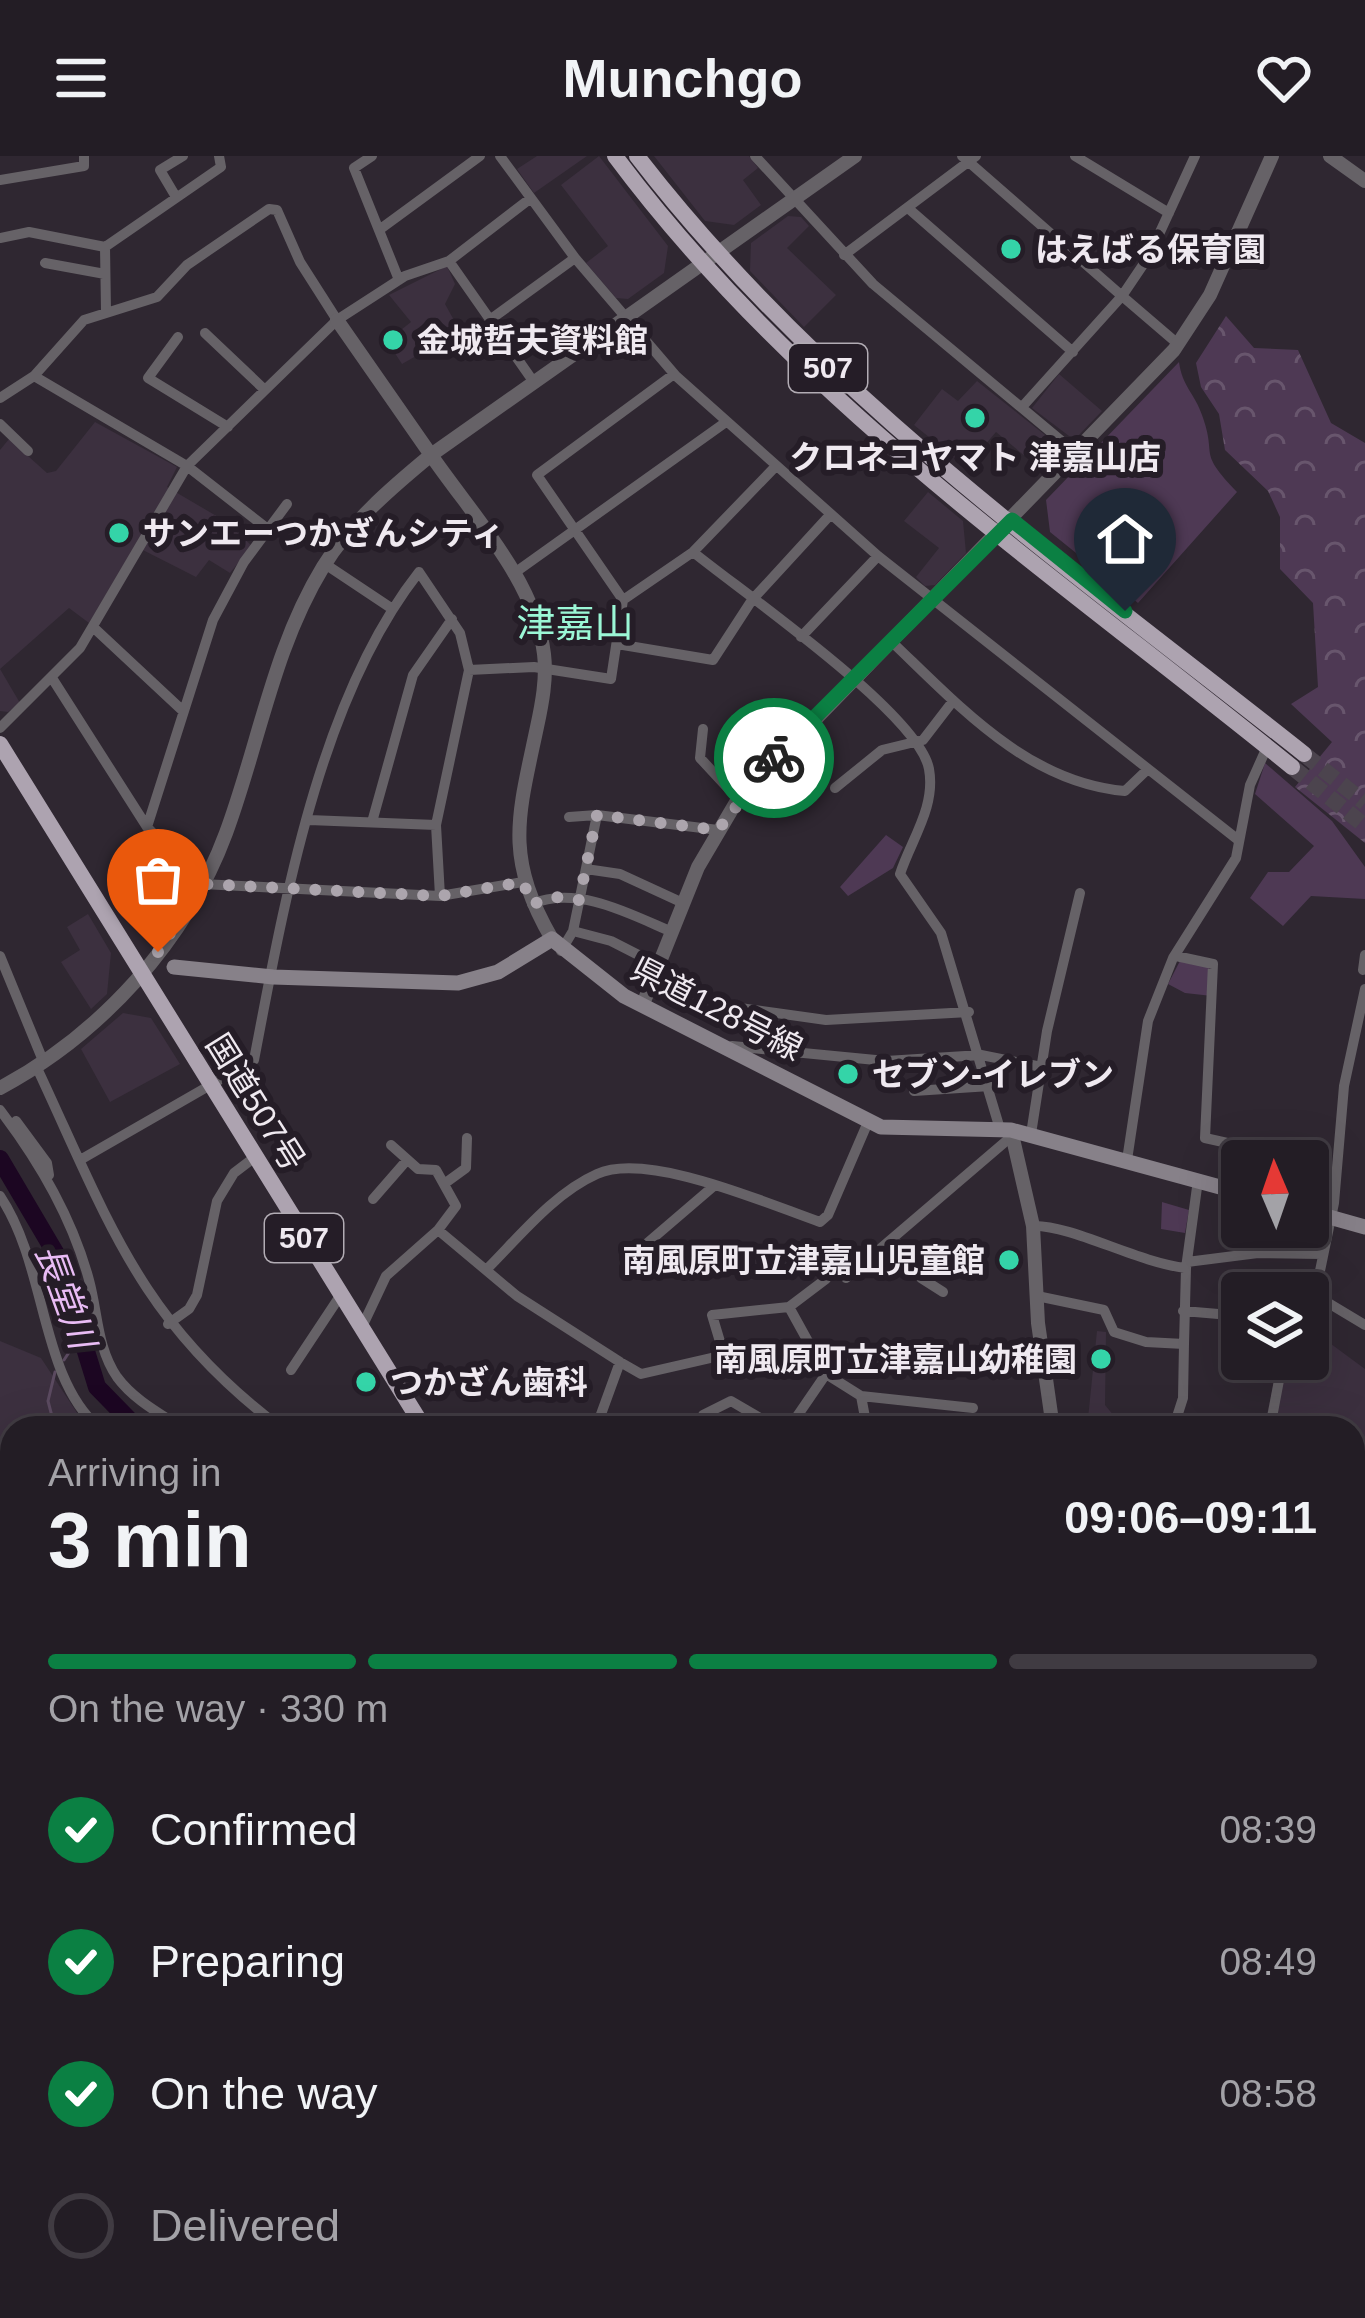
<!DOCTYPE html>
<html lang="en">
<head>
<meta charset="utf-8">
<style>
  :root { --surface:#231d25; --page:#2b262d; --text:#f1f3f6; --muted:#a3a2a7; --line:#403b42; --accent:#0b8043 }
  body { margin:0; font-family:Arial,"Noto Sans JP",sans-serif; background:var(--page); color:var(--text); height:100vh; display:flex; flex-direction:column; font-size:45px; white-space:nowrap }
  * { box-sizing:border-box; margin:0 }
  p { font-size:39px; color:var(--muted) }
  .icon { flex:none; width:66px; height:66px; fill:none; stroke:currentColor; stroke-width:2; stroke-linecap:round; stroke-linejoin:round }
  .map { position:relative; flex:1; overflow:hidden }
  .sheet { position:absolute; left:0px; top:1260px; width:1365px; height:903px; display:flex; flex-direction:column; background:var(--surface); border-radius:36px 36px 0 0; box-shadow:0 12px 48px #0002,0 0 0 3px var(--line) }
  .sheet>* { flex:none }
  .needle { width:78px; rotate:358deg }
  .buttons { position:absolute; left:1221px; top:984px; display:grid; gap:24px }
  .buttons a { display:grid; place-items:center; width:108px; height:108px; border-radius:12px; background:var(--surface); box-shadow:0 12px 48px #0002,0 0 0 3px var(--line); font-size:60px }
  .pin { position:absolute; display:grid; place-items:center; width:102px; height:102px; color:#fff; margin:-123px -51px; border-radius:50% 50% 50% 0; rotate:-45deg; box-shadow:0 0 12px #0007 }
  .pin .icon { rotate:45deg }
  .courier { position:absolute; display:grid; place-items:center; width:120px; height:120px; margin:-60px; border:9px solid #0b8043; border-radius:50%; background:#fff; color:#222; box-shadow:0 3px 15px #0007 }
  .overview em { font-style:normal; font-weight:800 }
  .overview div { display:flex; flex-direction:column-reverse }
  .overview { display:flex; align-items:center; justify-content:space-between; height:204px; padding:0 48px }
  h1 { font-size:78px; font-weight:800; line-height:90px }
  .bar { display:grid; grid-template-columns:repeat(4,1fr); gap:18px 12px; align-content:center; height:144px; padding:0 48px }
  .bar i { height:15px; border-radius:9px; background:var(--line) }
  .bar .selected { background:var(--accent) }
  .bar p { grid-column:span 4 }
  ol { padding:0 48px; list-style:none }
  li { display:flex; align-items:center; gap:36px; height:132px }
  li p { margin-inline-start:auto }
  li .icon { padding:12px; border-radius:50%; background:var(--accent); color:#fff; stroke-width:4 }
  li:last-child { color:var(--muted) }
  li i { width:66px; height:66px; border:6px solid var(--line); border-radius:50% }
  header { display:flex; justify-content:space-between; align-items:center; height:156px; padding:0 48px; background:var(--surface); font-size:54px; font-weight:800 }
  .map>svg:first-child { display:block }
  .built { fill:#3c303f }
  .forest { fill:url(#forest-crowns) }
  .green { fill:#4e3954 }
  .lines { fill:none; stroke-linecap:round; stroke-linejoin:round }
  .stream { stroke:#5b4a60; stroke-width:3 }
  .river { stroke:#1c0622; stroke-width:18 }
  .trunk-tunnel { stroke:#4c444e; stroke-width:16; stroke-dasharray:16 8; stroke-linecap:butt }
  .minor { stroke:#666267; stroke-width:10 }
  .tertiary { stroke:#666267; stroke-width:14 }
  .secondary { stroke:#878189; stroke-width:15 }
  .primary { stroke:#a198a4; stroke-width:16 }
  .trunk { stroke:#ada3b0; stroke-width:16 }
  .motorway { stroke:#b9aebb; stroke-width:18 }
  .motorway-bridge { stroke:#b9aebb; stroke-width:18 }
  .done { stroke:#aca5ad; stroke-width:12; stroke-dasharray:0 21.6 }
  .route { stroke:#0b8043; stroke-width:15 }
  .poi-dot { fill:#34d4a8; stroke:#251d27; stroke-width:4.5 }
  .labels { text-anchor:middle; stroke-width:12; stroke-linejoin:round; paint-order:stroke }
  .shield { fill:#251d27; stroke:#b2acb4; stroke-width:3 }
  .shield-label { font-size:30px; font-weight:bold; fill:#efe9f0 }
  .poi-label { font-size:33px; font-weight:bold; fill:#efe9f0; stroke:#251d27; text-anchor:start }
  .street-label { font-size:33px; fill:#efe9f0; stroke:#251d27 }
  .water-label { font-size:36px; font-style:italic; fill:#e9bcf5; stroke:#251d27 }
  .quarter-label { font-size:39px; fill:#9bf7d6; stroke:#251d27 }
</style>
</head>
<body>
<header><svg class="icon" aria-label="menu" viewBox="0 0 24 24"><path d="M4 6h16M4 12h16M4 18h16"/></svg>Munchgo<svg class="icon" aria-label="heart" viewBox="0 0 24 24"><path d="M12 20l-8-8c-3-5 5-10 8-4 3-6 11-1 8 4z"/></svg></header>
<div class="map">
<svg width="1365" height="2162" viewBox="0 0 1365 2162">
  <defs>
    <pattern id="forest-crowns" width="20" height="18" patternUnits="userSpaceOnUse" patternTransform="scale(3)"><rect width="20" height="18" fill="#4e3954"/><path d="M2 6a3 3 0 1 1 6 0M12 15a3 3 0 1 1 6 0" fill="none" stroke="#68566d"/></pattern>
  </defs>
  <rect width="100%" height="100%" fill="#2f2731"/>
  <!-- built -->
  <path class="built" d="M 537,0 L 587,0 L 534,37 L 517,13 Z
    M 599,0 L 668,90 L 664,117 L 628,143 L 616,142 L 586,107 L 608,90 L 561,29 Z
    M 654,0 L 749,0 L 758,12 L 743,24 L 761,49 L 734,69 L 705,65 Z
    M 788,60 L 801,61 L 809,70 L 787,92 L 836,139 L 804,171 L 750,115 L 751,87 Z
    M 447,110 L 455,128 L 445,148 L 460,175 L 402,208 L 387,185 L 411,166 L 389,139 Z
    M 1059,218 L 1102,255 L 1078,280 L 1069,280 L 1032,252 Z
    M 977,225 L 1059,290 L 1059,299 L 1044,316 L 996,276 L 966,311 L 914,269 L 942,233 L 958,245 Z
    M 95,266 L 177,311 L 167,331 L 225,365 L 252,390 L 230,417 L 209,404 L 196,421 L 135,390 L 89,467 L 69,452 L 0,513 L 20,547 L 8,556 L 0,555 L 0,294 L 9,283 L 47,317 L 56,315 Z
    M 928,336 L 963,365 L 966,397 L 935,429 L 925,430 L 916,421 L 939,392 L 904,365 Z
    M 88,758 L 111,797 L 107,838 L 91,853 L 61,806 L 80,794 L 67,771 Z
    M 123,857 L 151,862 L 180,908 L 110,946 L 81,893 Z
    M 1308,1171 L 1365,1213 L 1365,1455 L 1353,1460 L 1353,1272 L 1264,1272 L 1279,1203 L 1308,1203 Z
    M 1097,1175 L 1106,1176 L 1105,1249 L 1124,1272 L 1087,1272 Z
    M 0,1185 L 41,1202 L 87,1272 L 12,1272 L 12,1532 L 0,1521 Z"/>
  <!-- forest -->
  <path class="forest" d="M 1226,160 L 1254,192 L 1298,194 L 1331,267 L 1365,287 L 1365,687 L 1295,631 L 1332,586 L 1291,548 L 1318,531 L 1313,447 L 1280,413 L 1280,361 L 1268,335 L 1225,294 L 1219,258 L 1201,231 L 1196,207 Z
    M 1365,1808 L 1365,1953 L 1353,1959 L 1353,1809 Z"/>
  <!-- green -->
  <path class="green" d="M 1179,206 C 1182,230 1195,238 1202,259 C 1218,303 1196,293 1237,336 L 1138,447 L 1050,376 L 1046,344 Z
    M 1265,607 L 1332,665 L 1365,711 L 1365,743 L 1311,740 L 1283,770 L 1250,742 L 1268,716 L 1289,716 L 1314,690 L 1255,638 Z
    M 886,679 L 903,691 L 893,712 L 848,740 L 840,731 Z
    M 1181,803 L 1209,811 L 1212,840 L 1185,837 L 1168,828 Z
    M 1162,1046 L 1189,1054 L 1185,1077 L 1161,1073 Z"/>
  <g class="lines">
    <!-- stream -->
    <path class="stream" d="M 64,1204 L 79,1181
      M 55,1272 L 48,1245 L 55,1216
      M 0,1323 L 12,1318
      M 0,1703 L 12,1769
      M 70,2151 L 73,2162"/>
    <!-- river -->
    <path class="river" d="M 0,1003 L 56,1098 L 97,1231 L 137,1272
      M 1209,2151 L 1221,2162"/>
    <!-- trunk-tunnel -->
    <path class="trunk-tunnel" d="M 1304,598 L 1365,647
      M 1292,611 L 1365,670"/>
    <!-- minor -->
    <path class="minor" d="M 372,0 L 354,12 L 399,124
      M 500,0 L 575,102 L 676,220 L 878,400 L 1237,683
      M 755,0 L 873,128 L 1076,297
      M 962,0 L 1122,140 L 1022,251
      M 1075,0 L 1169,57
      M 0,24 L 84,10 L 84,0
      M 176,41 L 160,14 L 183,0
      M 909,53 L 1073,196
      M 379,74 L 480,0
      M 0,82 L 29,76 L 105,91
      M 844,99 L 976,0
      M 449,105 L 533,225
      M 45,107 L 105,118
      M 106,155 L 105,91 L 221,11 L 219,0
      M 491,163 L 575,102
      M 205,177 L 265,234
      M 178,181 L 148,222 L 228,271
      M 1178,188 L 1122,140 L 1149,100 L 1195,0
      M 34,220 L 187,310 L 269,374
      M 0,242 L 34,220 L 84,164 L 157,141 L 187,109 L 269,53 L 277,54 L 300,106 L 337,164
      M 0,268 L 28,295
      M 693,396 C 742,436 919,558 929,613 C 936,651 911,684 900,718 L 941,777 L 1000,973
      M 325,408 L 391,452
      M 513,418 L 726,266
      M 623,444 L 693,396 L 775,311
      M 93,471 L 183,555
      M 801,481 L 878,400
      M 893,487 C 961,552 1029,627 1125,635 L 1148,613
      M 617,488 L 713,504 L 752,444 L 830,359
      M 52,522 L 147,671 L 202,728 L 440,740 L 523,726
      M 0,572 L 80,492 L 187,310 L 337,164 L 405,120 L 449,105 L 531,42
      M 703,573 L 700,602 L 738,643
      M 835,632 L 882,594 L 923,584 L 953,545
      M 569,661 L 597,659
      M 309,664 L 436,669 L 440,740
      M 372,666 L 413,519 L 452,463
      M 436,669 L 469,514
      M 147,671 L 213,464 L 244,406 L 287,348
      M 586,713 L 620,718 L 683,747
      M 532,748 C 577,729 630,758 672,776
      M 573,775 L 611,785 L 660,810
      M 561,795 L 573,775 L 597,659 L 718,674
      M 0,800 L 44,907
      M 1176,800 L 1213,808 L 1205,982 L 1308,1005
      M 1363,814 L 1365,799
      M 740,852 L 826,864 L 969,856
      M 732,890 L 886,905 L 981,899 L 1042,911
      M 37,912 C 109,1066 140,1166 281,1272
      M 914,935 L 990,930
      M 0,954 C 39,1005 72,1061 89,1124 C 98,1157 97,1192 117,1221 C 133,1243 159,1257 182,1272
      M 16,965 L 47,1007 L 49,1019
      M 1031,978 L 1047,875 L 1080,737
      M 391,989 L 418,1013 L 436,1014 L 456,1050 L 438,1074
      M 80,1004 L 254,904 C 284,748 319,543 419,416 L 460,477 L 469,514 L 534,511 L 611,523 L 623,444 L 537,319 L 674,218
      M 1127,1004 L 1148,865 L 1173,802 L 1236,702 L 1250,629 L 1267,591
      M 444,1028 L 466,1012 L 467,982
      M 0,1040 C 48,1112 39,1220 99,1272
      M 373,1043 L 407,1004
      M 1033,1070 C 1073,1069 1135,1106 1186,1112
      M 895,1084 L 921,1122 L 943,1136
      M 1187,1106 L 1258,1097 L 1322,1098
      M 624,1107 L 715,1029
      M 486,1114 C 519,1081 554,1037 597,1018 C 648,995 768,1048 820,1066 L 828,1059 L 868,966
      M 846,1122 L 1012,980
      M 826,1123 L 789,1151 L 826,1218 L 861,1240 L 867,1272
      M 1315,1139 L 1334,1047 L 1344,930 L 1365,833
      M 1315,1139 L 1365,1169
      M 1037,1140 L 1104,1154 L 1114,1176 L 1146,1186 L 1184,1188 L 1186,1112 L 1198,1024
      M 1183,1155 L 1242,1160
      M 168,1168 L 189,1153 L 197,1139 L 217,1045 L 234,1017 L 255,1001
      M 361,1173 L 386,1120 L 438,1074 L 517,1140 L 620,1206 L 596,1272
      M 620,1206 L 641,1218 L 724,1199 L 712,1159 L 789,1151
      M 291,1214 L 340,1140
      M 861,1240 L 973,1252
      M 697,1272 L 703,1259 L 731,1245 L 777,1272
      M 789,1272 L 826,1218
      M 1184,1272 L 1174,1270 L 1183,1242 L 1184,1188
      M 1270,1272 L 1283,1203
      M 0,1531 L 12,1542
      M 1353,1537 L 1365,1527
      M 1353,1594 L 1365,1594
      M 0,1696 L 3,1695
      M 0,1863 L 12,1874
      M 0,2106 L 12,2096
      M 1353,2149 L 1365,2127
      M 782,2151 L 786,2162
      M 883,2162 L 907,2151
      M 1082,2162 L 1088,2151"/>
    <!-- tertiary -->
    <path class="tertiary" d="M 1330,0 L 1365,25
      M 337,164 L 431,299 L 855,0
      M 643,848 L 698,711 L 738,643 L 1174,194 L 1210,139 L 1272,0
      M 0,932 C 101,878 186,785 226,677 C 259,588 273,493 323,411 C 350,367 391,332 431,299 C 472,359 535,424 544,498 C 547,522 542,548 537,571 C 518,661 504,700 552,783
      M 1011,974 L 1033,1070 L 1038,1167 L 1053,1272"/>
    <!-- secondary -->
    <path class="secondary" d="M 174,811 L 273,821 L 458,827 L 498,816 L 552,783 L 624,840 L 881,971 L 1011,974 L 1242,1037
      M 1308,1055 L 1365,1071"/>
    <!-- primary -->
    <path class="primary" d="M 1353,1777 L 1365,1776
      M 1353,1794 L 1365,1793
      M 1312,2151 L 1328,2162
      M 980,2162 L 989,2151"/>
    <!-- trunk -->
    <path class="trunk" d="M 615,0 C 798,246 1057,420 1292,611
      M 637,0 C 820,238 1071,413 1304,598
      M 0,588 L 424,1272
      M 1299,2151 L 1309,2162"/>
    <!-- motorway -->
    <path class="motorway" d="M 1353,1969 L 1365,1964
      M 1353,1985 L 1365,1980"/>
    <!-- motorway-bridge -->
    <path class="motorway-bridge" d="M 912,2162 L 936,2151
      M 949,2162 L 973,2151"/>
  </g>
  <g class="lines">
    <!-- done -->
    <path class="done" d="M 158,796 L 202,728 L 440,740 L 523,726 L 532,748 L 556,741 L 579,744 L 597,659 L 718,674 L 774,602"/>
    <!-- route -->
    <path class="route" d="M 774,602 L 1012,364 L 1125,455"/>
  </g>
  <!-- markers -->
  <g class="poi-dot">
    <circle cx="1011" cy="93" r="12"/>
    <circle cx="393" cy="184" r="12"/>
    <circle cx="975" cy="262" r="12"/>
    <circle cx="119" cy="377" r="12"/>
    <circle cx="848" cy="918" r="12"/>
    <circle cx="1009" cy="1104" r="12"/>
    <circle cx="1101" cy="1203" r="12"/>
    <circle cx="366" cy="1226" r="12"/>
  </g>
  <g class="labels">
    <!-- shield labels -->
    <g class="shield">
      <rect x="789" y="188" width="78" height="48" rx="9"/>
      <rect x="265" y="1058" width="78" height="48" rx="9"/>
    </g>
    <g class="shield-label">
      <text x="828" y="222">507</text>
      <text x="304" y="1092">507</text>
    </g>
    <!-- poi labels -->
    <g class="poi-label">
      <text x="1035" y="105">はえばる保育園</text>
      <text x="417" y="196">金城哲夫資料館</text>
      <text x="975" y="313" text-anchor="middle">クロネコヤマト 津嘉山店</text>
      <text x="143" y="389">サンエーつかざんシティ</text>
      <text x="872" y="930">セブン-イレブン</text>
      <text x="985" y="1116" text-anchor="end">南風原町立津嘉山児童館</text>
      <text x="1077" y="1215" text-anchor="end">南風原町立津嘉山幼稚園</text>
      <text x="390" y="1238">つかざん歯科</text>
    </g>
    <!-- street labels -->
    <g class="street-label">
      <text transform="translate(717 852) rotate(27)" y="12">県道128号線</text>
      <text transform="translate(256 946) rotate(58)" y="12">国道507号</text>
    </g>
    <!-- water labels -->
    <g class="water-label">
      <text transform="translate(66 1140) rotate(70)" y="13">長堂川</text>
    </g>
    <!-- quarter labels -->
    <g class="quarter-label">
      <text x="575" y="481">津嘉山</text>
    </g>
  </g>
</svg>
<div class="buttons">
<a><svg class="needle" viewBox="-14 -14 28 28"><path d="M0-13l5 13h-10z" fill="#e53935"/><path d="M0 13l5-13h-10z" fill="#a3a2a7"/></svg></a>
<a><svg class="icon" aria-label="layers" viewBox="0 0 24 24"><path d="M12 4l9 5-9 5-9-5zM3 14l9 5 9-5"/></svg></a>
</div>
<div class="pin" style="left:158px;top:796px;background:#ea580c"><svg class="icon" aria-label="bag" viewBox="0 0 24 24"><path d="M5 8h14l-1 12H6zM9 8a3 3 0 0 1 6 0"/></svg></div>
<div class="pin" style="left:1125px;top:455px;background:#1f2937"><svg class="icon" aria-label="home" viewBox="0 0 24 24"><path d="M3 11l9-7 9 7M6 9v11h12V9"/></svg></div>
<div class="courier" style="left:774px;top:602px"><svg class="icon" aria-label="bike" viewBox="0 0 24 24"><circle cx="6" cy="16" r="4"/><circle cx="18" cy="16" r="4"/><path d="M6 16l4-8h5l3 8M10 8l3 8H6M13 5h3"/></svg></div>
<section class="sheet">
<div class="overview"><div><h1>3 min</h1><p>Arriving in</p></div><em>09:06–09:11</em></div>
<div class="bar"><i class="selected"></i><i class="selected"></i><i class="selected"></i><i></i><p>On the way · 330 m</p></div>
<ol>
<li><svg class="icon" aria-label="check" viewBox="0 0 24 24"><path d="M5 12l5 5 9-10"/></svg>Confirmed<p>08:39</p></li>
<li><svg class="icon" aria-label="check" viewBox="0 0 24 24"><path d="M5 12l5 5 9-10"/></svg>Preparing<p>08:49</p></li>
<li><svg class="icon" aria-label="check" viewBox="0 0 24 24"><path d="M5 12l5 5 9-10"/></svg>On the way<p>08:58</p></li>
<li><i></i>Delivered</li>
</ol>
</section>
</div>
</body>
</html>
